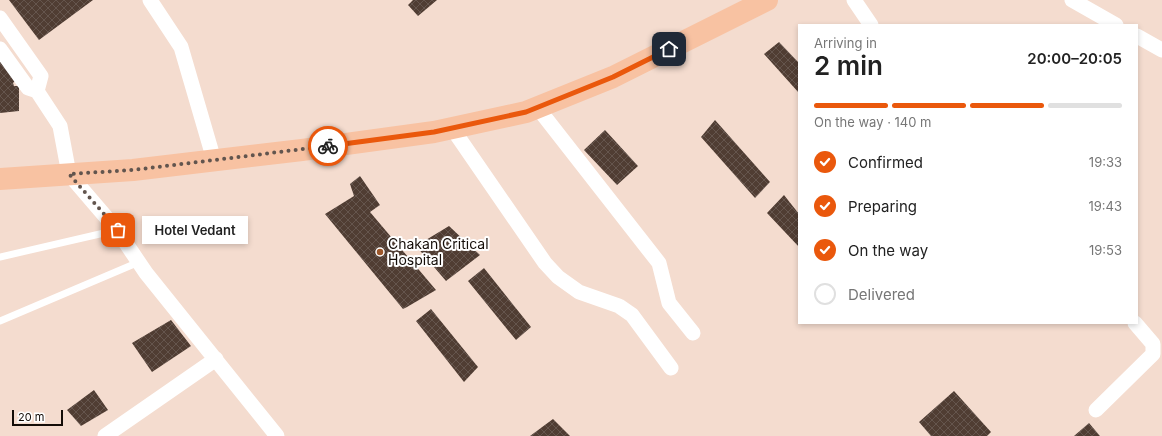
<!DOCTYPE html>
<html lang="en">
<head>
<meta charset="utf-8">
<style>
  :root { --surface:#fff; --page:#f2f2f2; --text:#222; --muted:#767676; --line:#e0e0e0; --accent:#ea580c }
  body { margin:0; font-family:Inter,sans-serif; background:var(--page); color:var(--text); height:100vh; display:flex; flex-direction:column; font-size:15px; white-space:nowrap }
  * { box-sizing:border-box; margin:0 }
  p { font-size:13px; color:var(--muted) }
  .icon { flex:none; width:22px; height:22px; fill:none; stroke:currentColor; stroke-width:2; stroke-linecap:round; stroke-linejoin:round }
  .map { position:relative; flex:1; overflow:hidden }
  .sheet { position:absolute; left:798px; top:24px; width:340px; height:300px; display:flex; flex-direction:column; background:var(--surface); border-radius:0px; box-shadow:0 2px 6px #0003 }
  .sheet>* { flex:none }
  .scale { position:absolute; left:12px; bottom:10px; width:51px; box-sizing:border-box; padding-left:4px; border:2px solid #140d08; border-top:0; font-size:11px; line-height:14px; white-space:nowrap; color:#140d08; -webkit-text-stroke:3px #fff; paint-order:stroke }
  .pin { position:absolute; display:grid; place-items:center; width:34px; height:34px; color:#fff; margin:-17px; border-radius:8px; box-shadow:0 2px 6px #0006 }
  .courier { position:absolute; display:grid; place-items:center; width:40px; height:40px; margin:-20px; border:3px solid #ea580c; border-radius:50%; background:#fff; color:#222; box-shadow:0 1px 5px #0007 }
  .bubble { position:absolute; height:28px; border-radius:0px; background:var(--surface); box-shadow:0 2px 6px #0003; font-size:13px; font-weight:600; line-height:28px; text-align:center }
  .headline em { font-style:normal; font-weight:600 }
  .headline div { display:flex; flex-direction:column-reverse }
  .headline { display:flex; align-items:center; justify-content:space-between; height:68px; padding:0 16px }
  h1 { font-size:26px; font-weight:600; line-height:30px }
  .bar { display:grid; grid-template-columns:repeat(4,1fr); gap:6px 4px; align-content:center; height:48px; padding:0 16px }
  .bar i { height:5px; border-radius:3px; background:var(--line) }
  .bar .on { background:var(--accent) }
  .bar p { grid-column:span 4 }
  ol { padding:0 16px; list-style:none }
  li { display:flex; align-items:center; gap:12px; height:44px }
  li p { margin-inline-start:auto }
  li .icon { padding:4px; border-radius:50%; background:var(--accent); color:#fff; stroke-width:4 }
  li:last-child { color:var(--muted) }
  li i { width:22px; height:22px; border:2px solid var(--line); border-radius:50% }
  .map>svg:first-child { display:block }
  .building { fill:url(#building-cross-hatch) }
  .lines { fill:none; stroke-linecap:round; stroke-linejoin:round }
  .service { stroke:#fff; stroke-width:7 }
  .minor { stroke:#fff; stroke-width:15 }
  .trunk { stroke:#f8c2a2; stroke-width:22 }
  .done { stroke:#62554e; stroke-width:4; stroke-dasharray:0 7.2 }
  .route { stroke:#ea580c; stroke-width:5 }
  .poi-dot { fill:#9c572b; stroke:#fff; stroke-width:1.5 }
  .labels { text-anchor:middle; stroke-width:4; stroke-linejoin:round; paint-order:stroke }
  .poi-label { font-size:14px; fill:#140d08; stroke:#fff; text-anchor:start }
</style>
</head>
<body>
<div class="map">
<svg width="1162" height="436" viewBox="0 0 1162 436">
  <defs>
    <pattern id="building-cross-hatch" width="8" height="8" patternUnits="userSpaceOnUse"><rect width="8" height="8" fill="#503d33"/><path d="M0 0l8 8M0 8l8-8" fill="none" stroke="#65554d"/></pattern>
  </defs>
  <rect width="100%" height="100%" fill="#f4dccf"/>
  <!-- building -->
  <path class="building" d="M 9,0 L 93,0 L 39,40 Z
    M 413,0 L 437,0 L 418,16 L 408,5 Z
    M 779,42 L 799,63 L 799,93 L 764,54 Z
    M 0,55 L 17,79 L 13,83 L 14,86 L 19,86 L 19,111 L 0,113 Z
    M 715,120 L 770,182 L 755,198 L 701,137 Z
    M 605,130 L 638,166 L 617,185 L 584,150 Z
    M 360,176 L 380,205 L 370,212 L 436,290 L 407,307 L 403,309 L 325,214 L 354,196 L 350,184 Z
    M 784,195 L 799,214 L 799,247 L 767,213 Z
    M 449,226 L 480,255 L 446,281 L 416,246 Z
    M 484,268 L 531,327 L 516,340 L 468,281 Z
    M 431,309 L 478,367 L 464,382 L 416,321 Z
    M 171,320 L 191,346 L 152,372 L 132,343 Z
    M 94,390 L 108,410 L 81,426 L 67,410 Z
    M 954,391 L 991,432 L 987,436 L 931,436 L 919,422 Z
    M 553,419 L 570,436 L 530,436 Z
    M 1089,423 L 1100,436 L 1074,436 Z"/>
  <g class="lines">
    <!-- service -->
    <path class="service" d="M 0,257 L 117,230
      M 0,321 L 139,262"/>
    <!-- minor -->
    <path class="minor" d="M 150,0 L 181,47 L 214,160
      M 854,0 L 871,25
      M 1072,0 L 1116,25
      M 0,18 L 41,76 L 37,91
      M 1137,36 L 1162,50
      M 0,49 L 28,88 L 37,91 L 60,126 L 69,174 L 117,230 L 146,273 L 277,436
      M 537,107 L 659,263 L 669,303 L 693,333
      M 452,128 L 545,263 L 558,277 L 579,292 L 619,306 L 632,315 L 671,368
      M 1096,410 L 1153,354 L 1153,344 L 1135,323
      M 105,436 L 216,359"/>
    <!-- trunk -->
    <path class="trunk" d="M 0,179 L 133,170 L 302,150 L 434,132 L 526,112 L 613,77 L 767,0"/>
  </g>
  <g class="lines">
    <!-- done -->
    <path class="done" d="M 118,230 L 69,174 L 133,170 L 328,146"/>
    <!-- route -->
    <path class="route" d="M 328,146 L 434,132 L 526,112 L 613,77 L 669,49"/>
  </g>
  <!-- markers -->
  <circle class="poi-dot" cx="380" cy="252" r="4"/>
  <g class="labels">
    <!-- poi labels -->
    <g class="poi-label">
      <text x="388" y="249">Chakan Critical<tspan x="388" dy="16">Hospital</tspan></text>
    </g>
  </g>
</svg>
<div class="scale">20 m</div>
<div class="pin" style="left:118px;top:230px;background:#ea580c"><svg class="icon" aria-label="bag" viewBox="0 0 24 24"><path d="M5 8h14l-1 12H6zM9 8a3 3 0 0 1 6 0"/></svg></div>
<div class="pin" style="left:669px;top:49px;background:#1f2937"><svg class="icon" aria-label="home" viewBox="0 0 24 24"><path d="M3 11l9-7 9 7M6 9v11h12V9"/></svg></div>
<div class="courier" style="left:328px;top:146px"><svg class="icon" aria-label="bike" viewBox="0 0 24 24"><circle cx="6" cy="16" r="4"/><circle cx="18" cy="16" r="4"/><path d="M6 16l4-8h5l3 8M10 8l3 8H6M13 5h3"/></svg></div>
<div class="bubble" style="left:142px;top:216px;width:106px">Hotel Vedant</div>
<section class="sheet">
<div class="headline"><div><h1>2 min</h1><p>Arriving in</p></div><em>20:00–20:05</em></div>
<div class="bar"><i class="on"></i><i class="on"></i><i class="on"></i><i></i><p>On the way · 140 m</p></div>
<ol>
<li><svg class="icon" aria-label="check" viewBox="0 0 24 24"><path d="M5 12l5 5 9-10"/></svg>Confirmed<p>19:33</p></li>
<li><svg class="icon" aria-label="check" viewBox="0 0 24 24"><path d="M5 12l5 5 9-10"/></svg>Preparing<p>19:43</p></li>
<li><svg class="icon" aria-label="check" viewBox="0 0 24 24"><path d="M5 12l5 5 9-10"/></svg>On the way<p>19:53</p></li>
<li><i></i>Delivered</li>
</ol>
</section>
</div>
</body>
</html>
